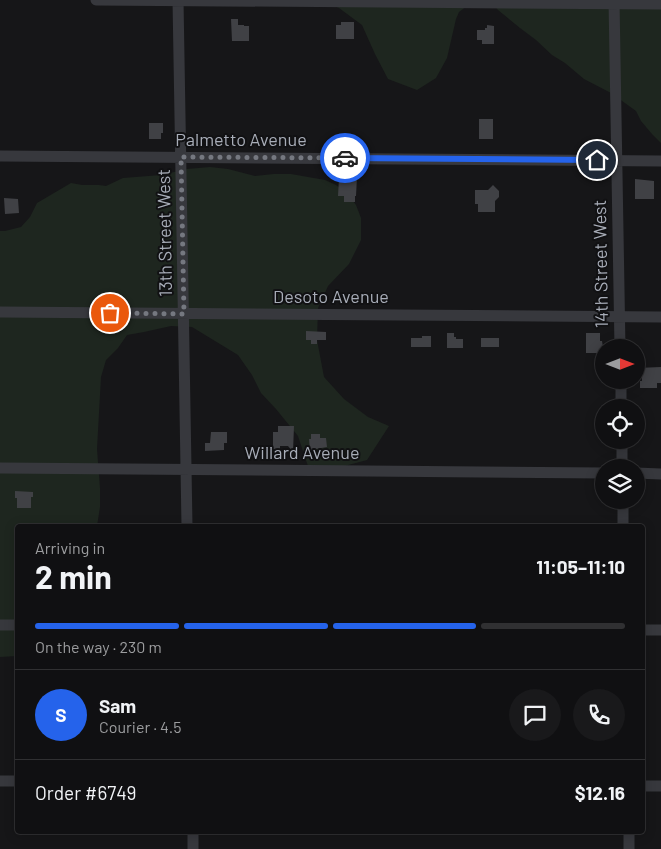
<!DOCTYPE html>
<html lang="en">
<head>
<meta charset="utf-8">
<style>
  :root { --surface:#101012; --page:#19191b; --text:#f1f3f6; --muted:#9c9d9f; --line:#303032; --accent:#2563eb }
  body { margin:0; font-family:Barlow,sans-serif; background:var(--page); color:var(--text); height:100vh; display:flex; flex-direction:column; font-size:19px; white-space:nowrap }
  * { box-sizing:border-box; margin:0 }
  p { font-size:16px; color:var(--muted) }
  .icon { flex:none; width:28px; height:28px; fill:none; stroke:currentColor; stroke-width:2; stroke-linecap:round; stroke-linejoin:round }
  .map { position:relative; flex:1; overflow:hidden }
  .details { position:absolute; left:15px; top:524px; width:630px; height:310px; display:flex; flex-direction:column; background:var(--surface); border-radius:5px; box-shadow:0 2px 12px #0003,0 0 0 1px var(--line) }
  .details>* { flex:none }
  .needle { width:32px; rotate:90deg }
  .controls { position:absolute; left:595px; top:339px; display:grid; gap:10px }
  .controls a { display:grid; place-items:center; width:50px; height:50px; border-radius:50%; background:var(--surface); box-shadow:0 2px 12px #0003,0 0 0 1px var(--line); font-size:25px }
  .pin { position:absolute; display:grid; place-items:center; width:42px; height:42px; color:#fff; margin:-21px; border:2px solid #fff; border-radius:50%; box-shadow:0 1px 5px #0007 }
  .courier { position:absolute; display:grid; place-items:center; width:50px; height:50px; margin:-25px; border:4px solid #2563eb; border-radius:50%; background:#fff; color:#222; box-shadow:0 1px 6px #0007 }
  .head em { font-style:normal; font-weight:700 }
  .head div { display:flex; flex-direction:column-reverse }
  .head { display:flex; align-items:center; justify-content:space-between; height:85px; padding:0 20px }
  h1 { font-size:32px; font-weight:700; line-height:38px }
  .bar { display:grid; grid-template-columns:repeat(4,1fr); gap:8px 5px; align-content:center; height:60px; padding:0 20px }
  .bar i { height:6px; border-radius:4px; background:var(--line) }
  .bar .active { background:var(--accent) }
  .bar p { grid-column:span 4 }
  .line { display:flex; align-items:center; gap:12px; padding:0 20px; border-top:1px solid var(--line) }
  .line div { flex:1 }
  .round { display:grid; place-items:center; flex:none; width:52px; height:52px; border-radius:26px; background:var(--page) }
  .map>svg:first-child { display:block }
  .green { fill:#1e261f }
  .building { fill:#404145 }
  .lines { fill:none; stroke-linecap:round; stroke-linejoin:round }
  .minor { stroke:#37383d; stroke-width:11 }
  .done { stroke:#757880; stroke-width:5; stroke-dasharray:0 9 }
  .route { stroke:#2563eb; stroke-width:6 }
  .labels { text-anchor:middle; stroke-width:4; stroke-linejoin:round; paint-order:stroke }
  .street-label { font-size:18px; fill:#a8adb8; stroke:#111113 }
</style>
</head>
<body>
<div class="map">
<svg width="661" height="849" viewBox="0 0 661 849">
  <rect width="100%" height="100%" fill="#161618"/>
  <!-- green -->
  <path class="green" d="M 320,0 L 475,0 L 459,12 L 456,19 L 447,58 L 436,78 L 417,90 L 388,79 L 375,54 L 362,25 L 339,8 Z
    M 490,0 L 661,0 L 661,143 L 652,134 L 641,121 L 636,111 L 611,93 L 584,79 L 565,63 L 552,55 L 536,40 L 520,28 L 498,10 Z
    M 210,167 L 228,169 L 255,176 L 274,174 L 291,174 L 325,180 L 336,185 L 346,192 L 356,205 L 361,218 L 361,240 L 349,264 L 328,286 L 318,308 L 317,340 L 324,377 L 344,399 L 368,417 L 389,426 L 367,460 L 311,475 L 298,436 L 276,409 L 261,393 L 252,375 L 238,355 L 192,327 L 171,326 L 144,332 L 127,335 L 118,348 L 106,360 L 101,377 L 97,449 L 100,488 L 100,507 L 97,526 L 18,526 L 17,656 L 0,657 L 0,231 L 5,231 L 21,227 L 30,217 L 37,203 L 71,183 L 82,185 L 99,185 L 106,186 L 123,178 L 161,175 L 187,169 Z"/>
  <!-- building -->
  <path class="building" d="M 231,19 L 238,19 L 238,25 L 244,25 L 244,26 L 249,26 L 249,41 L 232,41 Z
    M 341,22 L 354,22 L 354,39 L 336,39 L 336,25 L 341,25 Z
    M 487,25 L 494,26 L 494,44 L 482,44 L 482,40 L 477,40 L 477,30 L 485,30 L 485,28 L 487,28 Z
    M 479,119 L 493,119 L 493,139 L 479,139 Z
    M 149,123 L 163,123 L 163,133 L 161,133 L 161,139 L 149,139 Z
    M 347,177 L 357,177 L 356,196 L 355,196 L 355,202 L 344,202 L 344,196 L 338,196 L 339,178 L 347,178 Z
    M 635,179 L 654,181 L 654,199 L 635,199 Z
    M 493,185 L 499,191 L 499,197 L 495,201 L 495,212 L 478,212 L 478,204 L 475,204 L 475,190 L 488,190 Z
    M 4,198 L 18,199 L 19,213 L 5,214 Z
    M 306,331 L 326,332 L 326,340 L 317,340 L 317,344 L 311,344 L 311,340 L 306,340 Z
    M 447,333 L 454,333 L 454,337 L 456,337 L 456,339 L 463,339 L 463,348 L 447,348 Z
    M 586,333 L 600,333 L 600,341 L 602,341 L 604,353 L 586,353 Z
    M 422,336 L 431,336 L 431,347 L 411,347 L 411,338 L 422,338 Z
    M 481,338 L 499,338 L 499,347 L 481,347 Z
    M 661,367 L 661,383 L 657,383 L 657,388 L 640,388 L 640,381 L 642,381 L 642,373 L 637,368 Z
    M 278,426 L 294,426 L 293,452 L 288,446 L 280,446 L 280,449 L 273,449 L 273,432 L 278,432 Z
    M 211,432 L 227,432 L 227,443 L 224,443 L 224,450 L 205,451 L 205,443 L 210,443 Z
    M 311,434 L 320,434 L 320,438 L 326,438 L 327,447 L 316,449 L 316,452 L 310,452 L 309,439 L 311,439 Z
    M 15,491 L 33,492 L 33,497 L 31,497 L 31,508 L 17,508 L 17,498 L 15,498 Z"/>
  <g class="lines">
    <!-- minor -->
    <path class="minor" d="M 96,0 L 661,4
      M 178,0 L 187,526
      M 614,0 L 620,348
      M 0,156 L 661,161
      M 0,312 L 661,317
      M 621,380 L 621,408
      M 622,440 L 622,468
      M 0,468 L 604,473
      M 636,473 L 661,474
      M 623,500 L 623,526
      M 0,625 L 18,625
      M 642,630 L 661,630
      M 0,781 L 18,781
      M 642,786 L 661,786
      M 193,831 L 193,849
      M 629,831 L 629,849"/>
  </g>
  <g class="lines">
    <!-- done -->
    <path class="done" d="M 110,313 L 184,314 L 181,157 L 345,158"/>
    <!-- route -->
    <path class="route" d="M 345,158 L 597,160"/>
  </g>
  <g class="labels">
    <!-- street labels -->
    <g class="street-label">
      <text x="241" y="146">Palmetto Avenue</text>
      <text transform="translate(165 233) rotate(-91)" y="6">13th Street West</text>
      <text transform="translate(601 264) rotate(-91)" y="6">14th Street West</text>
      <text x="331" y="303">Desoto Avenue</text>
      <text x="302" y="459">Willard Avenue</text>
    </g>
  </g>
</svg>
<div class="controls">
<a><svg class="needle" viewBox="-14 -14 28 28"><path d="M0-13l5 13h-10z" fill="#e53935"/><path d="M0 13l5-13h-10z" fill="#9c9d9f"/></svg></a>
<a><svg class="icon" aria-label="locate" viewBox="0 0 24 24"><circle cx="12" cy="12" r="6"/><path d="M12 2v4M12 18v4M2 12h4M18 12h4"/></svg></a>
<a><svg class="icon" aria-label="layers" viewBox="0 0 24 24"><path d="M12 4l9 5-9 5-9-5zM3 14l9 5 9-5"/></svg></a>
</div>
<div class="pin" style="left:110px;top:313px;background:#ea580c"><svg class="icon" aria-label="bag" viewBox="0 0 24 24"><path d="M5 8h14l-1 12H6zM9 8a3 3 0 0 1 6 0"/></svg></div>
<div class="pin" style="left:597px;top:160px;background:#1f2937"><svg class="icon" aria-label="home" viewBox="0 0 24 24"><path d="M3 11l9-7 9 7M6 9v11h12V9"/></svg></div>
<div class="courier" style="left:345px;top:158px"><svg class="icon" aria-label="car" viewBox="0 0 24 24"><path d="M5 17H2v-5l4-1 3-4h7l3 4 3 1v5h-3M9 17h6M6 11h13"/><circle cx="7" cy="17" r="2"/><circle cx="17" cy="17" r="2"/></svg></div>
<section class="details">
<div class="head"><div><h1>2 min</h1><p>Arriving in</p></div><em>11:05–11:10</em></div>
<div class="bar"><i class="active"></i><i class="active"></i><i class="active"></i><i></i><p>On the way · 230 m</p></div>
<div class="line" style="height:90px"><b class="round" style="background:var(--accent);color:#fff">S</b><div><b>Sam</b><p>Courier · 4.5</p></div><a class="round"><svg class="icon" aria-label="chat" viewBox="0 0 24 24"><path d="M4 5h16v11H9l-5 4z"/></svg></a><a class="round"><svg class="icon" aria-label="phone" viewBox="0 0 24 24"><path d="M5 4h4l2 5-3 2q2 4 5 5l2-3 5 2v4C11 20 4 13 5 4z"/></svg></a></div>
<div class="line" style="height:65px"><div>Order #6749</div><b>$12.16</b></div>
</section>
</div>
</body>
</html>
